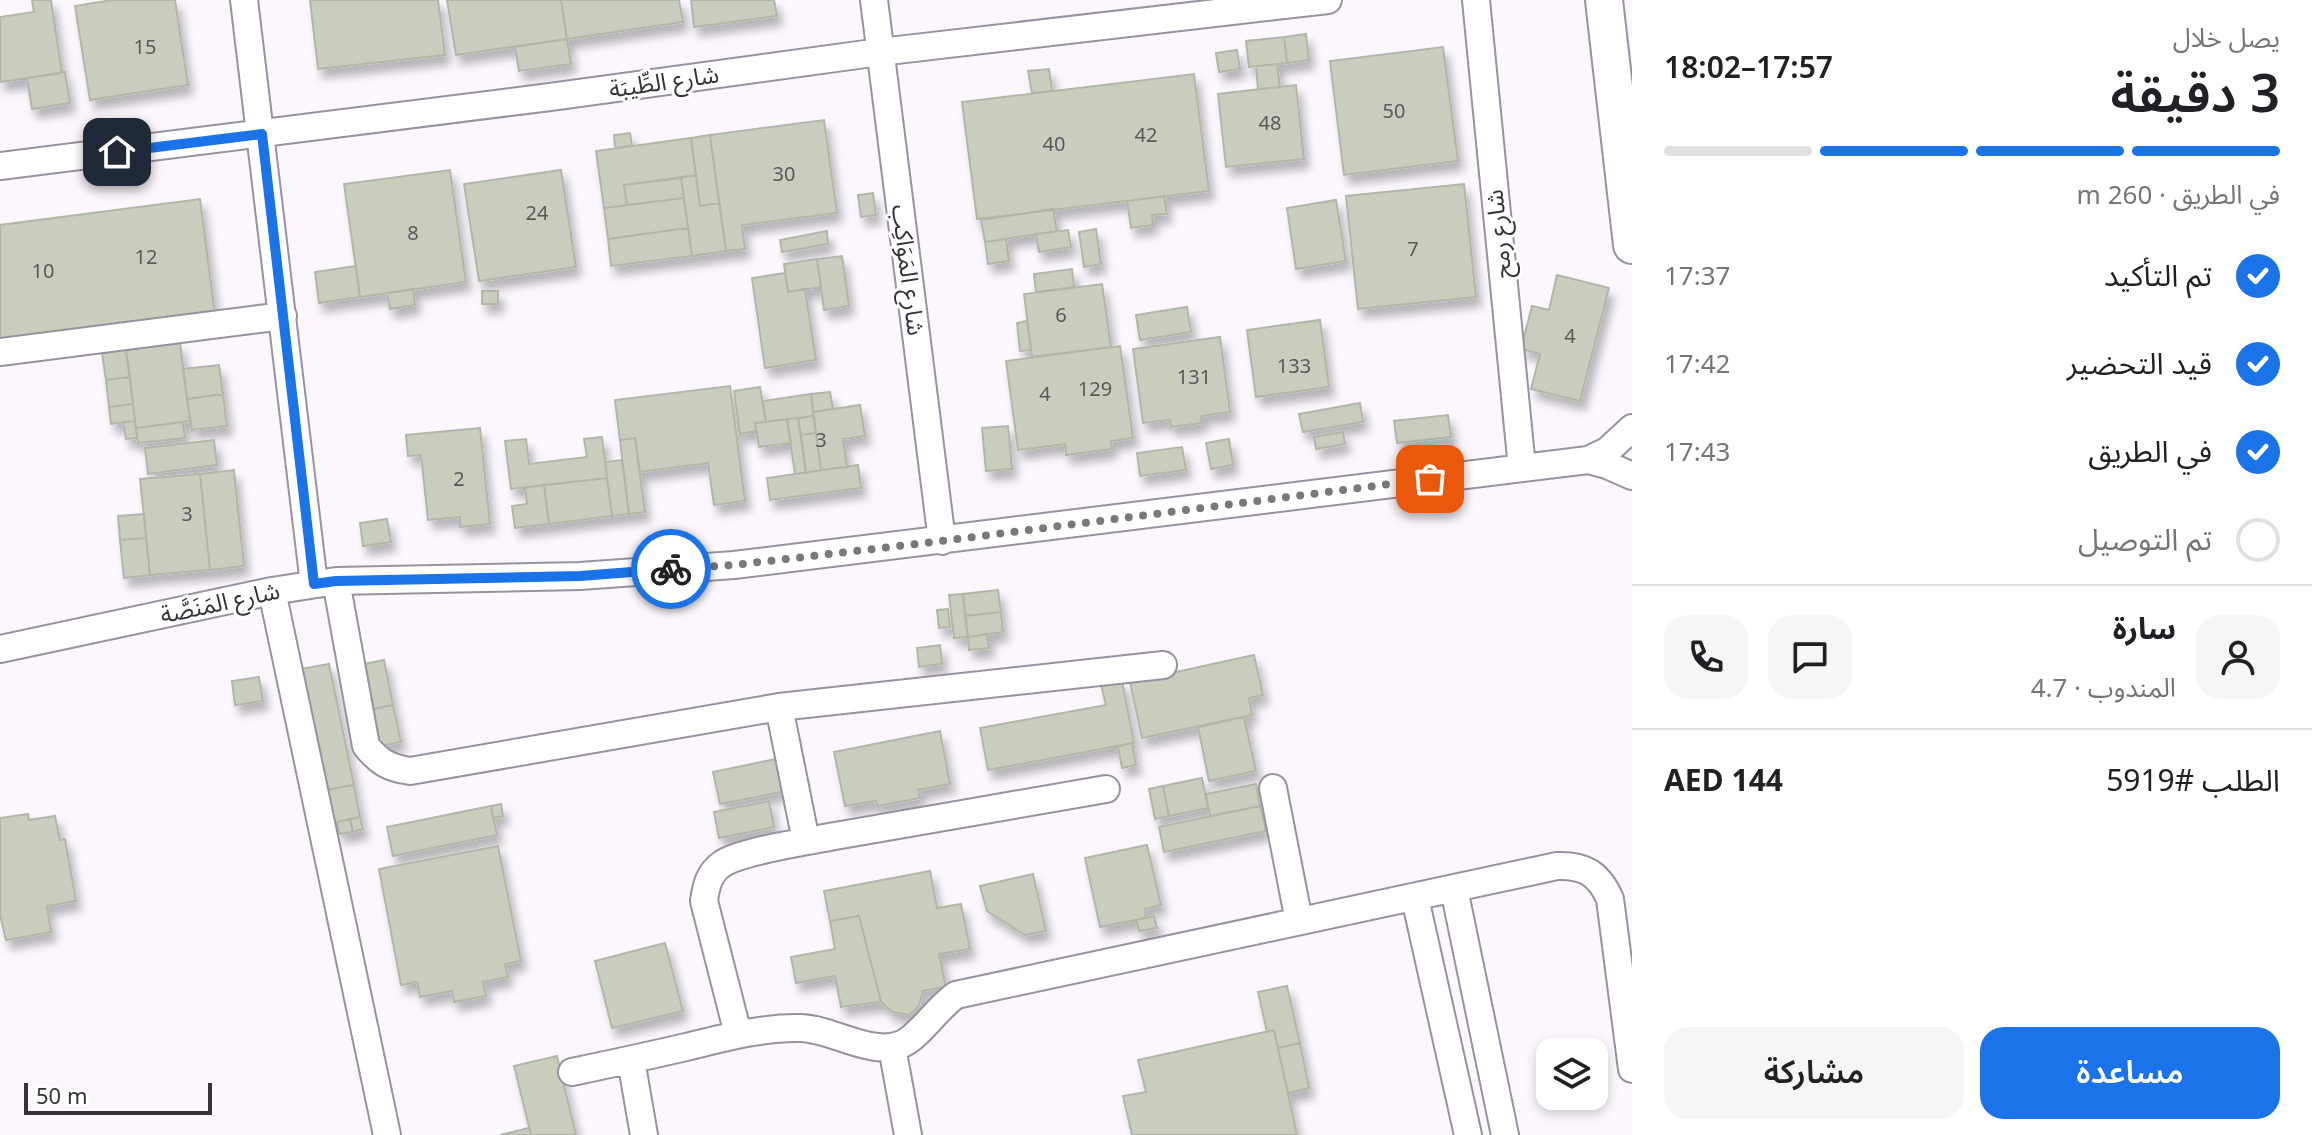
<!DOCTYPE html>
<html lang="ar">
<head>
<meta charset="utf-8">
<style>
  :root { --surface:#fff; --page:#f6f6f6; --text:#202124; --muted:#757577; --line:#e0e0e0; --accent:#1a73e8 }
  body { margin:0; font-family:Georgia,"Noto Sans Arabic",serif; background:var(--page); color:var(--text); direction:rtl; height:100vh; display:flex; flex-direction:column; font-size:30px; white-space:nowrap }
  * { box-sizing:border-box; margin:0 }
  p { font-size:26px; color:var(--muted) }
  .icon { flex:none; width:44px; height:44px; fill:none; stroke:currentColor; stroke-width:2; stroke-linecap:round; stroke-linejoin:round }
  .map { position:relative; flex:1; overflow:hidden; direction:ltr }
  .drawer { display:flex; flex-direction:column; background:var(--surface); width:680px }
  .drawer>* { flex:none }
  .fabs { position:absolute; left:1536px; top:1038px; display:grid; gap:16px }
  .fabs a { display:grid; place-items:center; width:72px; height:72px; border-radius:16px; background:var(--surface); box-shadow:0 4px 12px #0003; font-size:40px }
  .scale { position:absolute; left:24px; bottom:20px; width:188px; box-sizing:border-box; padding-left:8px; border:4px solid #353238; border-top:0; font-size:22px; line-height:28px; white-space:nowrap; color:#353238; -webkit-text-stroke:6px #fff; paint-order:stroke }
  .pin { position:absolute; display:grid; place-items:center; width:68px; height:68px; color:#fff; margin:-34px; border-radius:16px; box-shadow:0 4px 12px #0006 }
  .courier { position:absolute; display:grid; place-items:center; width:80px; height:80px; margin:-40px; border:6px solid #1a73e8; border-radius:50%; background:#fff; color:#222; box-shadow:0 2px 10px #0007 }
  .summary em { font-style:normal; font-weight:600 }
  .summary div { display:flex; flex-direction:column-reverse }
  .summary { display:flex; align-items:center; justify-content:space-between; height:136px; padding:0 32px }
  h1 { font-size:52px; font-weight:600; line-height:60px }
  .bar { display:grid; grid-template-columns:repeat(4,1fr); gap:12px 8px; align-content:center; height:96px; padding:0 32px }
  .bar i { height:10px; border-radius:6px; background:var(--line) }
  .bar .selected { background:var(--accent) }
  .bar p { grid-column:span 4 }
  .line { display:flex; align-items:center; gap:20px; padding:0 32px; border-top:2px solid var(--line) }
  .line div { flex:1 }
  .round { display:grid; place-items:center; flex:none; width:84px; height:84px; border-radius:24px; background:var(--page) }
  ol { padding:0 32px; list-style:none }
  li { display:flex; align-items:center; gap:24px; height:88px }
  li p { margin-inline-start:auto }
  li .icon { padding:8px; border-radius:50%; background:var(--accent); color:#fff; stroke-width:4 }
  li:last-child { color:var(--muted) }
  li i { width:44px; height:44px; border:4px solid var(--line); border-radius:50% }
  .primary-button { display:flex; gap:16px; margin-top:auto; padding:16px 32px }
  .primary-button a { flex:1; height:92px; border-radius:24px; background:var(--accent); color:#fff; font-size:32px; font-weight:600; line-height:92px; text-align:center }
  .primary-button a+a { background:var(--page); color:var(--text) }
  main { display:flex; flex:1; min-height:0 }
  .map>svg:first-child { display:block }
  .building { fill:#c9cdbe; stroke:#b2b6a7; stroke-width:2; filter:url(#shadow) }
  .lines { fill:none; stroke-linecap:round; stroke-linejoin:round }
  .minor-casing { stroke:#98919f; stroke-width:30 }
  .secondary-casing { stroke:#98919f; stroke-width:40 }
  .minor { stroke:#fff; stroke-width:26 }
  .secondary { stroke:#fff; stroke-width:36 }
  .done { stroke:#7a777d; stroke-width:8; stroke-dasharray:0 14.4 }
  .route { stroke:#1a73e8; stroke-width:10 }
  .labels { text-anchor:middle; stroke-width:6; stroke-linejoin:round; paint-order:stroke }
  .number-label { font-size:20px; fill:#5a595a }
  .street-label { font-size:24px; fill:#353238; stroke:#fff }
</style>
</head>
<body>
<main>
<section class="drawer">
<div class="summary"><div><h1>3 دقيقة</h1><p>يصل خلال</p></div><em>17:57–18:02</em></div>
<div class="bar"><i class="selected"></i><i class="selected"></i><i class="selected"></i><i></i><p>في الطريق · 260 m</p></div>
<ol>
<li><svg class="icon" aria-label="check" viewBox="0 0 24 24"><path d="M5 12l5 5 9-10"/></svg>تم التأكيد<p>17:37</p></li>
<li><svg class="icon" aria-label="check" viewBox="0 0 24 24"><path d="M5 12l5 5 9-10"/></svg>قيد التحضير<p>17:42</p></li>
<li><svg class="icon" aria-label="check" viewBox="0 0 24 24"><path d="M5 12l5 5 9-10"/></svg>في الطريق<p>17:43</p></li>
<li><i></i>تم التوصيل</li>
</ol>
<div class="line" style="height:144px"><a class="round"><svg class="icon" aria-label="person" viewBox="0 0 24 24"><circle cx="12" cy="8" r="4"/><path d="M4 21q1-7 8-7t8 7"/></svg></a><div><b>سارة</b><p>المندوب · 4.7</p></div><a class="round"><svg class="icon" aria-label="chat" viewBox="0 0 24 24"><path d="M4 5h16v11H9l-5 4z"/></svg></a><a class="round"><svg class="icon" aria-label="phone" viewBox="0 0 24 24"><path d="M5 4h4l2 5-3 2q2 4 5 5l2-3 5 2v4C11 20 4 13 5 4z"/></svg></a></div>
<div class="line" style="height:104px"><div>الطلب #5919</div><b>AED 144</b></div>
<div class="primary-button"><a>مساعدة</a><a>مشاركة</a></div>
</section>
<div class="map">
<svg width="1632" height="1135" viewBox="0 0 1632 1135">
  <defs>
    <filter id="shadow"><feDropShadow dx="5" dy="9" stdDeviation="4" flood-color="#0004"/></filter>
  </defs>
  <rect width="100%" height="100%" fill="#fbf7fd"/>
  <!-- building -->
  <path class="building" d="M 32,0 L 51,0 L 62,73 L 0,82 L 0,17 L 34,12 Z
    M 112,0 L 175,0 L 188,85 L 90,100 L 75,6 Z
    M 310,0 L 438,0 L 445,55 L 318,69 Z
    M 447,0 L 561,0 L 567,39 L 456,55 Z
    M 561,0 L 679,0 L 683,22 L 567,39 Z
    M 691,0 L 774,0 L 777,16 L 694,27 Z
    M 1306,34 L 1309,60 L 1287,63 L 1284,37 Z
    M 1284,37 L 1287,63 L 1249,67 L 1246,41 Z
    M 567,39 L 571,64 L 519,71 L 515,47 Z
    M 1443,47 L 1458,161 L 1344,175 L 1330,61 Z
    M 1237,50 L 1240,69 L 1219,72 L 1216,53 Z
    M 1277,64 L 1280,87 L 1258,89 L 1256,66 Z
    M 1049,69 L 1052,91 L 1032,93 L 1028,71 Z
    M 65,72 L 70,103 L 32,109 L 27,78 Z
    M 1194,74 L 1209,191 L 977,219 L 962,102 Z
    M 1296,85 L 1304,159 L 1226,167 L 1218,94 Z
    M 824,120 L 837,213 L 742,225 L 745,249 L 726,251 L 710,135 Z
    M 630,133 L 632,146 L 615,148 L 614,135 Z
    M 710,135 L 719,203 L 700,206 L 691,138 Z
    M 691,138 L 696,175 L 624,185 L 627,205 L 604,208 L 596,151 Z
    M 450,170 L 466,282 L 360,297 L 344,184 Z
    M 561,170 L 576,267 L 479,281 L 464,184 Z
    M 696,175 L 700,206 L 719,203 L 726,251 L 692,256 L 681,178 Z
    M 681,178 L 684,198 L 627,205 L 624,185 Z
    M 1464,184 L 1476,297 L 1358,309 L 1346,196 Z
    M 873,193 L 876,215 L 861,217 L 858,195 Z
    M 1164,196 L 1167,214 L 1152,215 L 1153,225 L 1131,228 L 1127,201 Z
    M 684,198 L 688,228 L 608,239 L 604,208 Z
    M 200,199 L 215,315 L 0,342 L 0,225 Z
    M 1336,200 L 1346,261 L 1296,269 L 1287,208 Z
    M 1053,209 L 1057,231 L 985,242 L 981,220 Z
    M 688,228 L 692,256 L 611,266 L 608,239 Z
    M 1096,229 L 1101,264 L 1084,267 L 1079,232 Z
    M 1068,230 L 1071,247 L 1039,252 L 1036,234 Z
    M 827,231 L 828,244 L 782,252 L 780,240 Z
    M 1006,239 L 1009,261 L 988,264 L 985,242 Z
    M 842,256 L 849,306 L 824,310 L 817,259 Z
    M 817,259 L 821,287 L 788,292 L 784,264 Z
    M 356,266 L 360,297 L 319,303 L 315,272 Z
    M 1072,269 L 1074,287 L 1036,292 L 1034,274 Z
    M 785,273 L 788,292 L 805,289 L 816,360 L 765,368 L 752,278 Z
    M 1557,275 L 1609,288 L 1580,401 L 1531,389 L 1540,354 L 1521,349 L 1532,306 L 1549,310 Z
    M 1102,284 L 1111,347 L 1032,357 L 1024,294 Z
    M 413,289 L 415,305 L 390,309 L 387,293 Z
    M 482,291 L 498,291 L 498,304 L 482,304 Z
    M 1187,307 L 1191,332 L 1140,340 L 1136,315 Z
    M 1320,320 L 1329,387 L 1256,397 L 1247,330 Z
    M 1027,321 L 1031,350 L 1020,351 L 1017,323 Z
    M 1220,337 L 1230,412 L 1201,416 L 1202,423 L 1171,427 L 1170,420 L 1143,423 L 1133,349 Z
    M 180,343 L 190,421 L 136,428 L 126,350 Z
    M 1120,346 L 1133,438 L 1111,441 L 1112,449 L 1066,455 L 1065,444 L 1018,450 L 1006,361 Z
    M 126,350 L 130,377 L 106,380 L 102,353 Z
    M 219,365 L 223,394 L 187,399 L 183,369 Z
    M 130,377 L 133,404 L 109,407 L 106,380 Z
    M 730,386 L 745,501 L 714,505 L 708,463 L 640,472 L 635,438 L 620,440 L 615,400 Z
    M 760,387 L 766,422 L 755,423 L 756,431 L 740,434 L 734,391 Z
    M 830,392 L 833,409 L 813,412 L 811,394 Z
    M 223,394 L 227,426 L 192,430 L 187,399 Z
    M 811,394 L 814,416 L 766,422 L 763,401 Z
    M 1360,403 L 1363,422 L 1303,432 L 1299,414 Z
    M 133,404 L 135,421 L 111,424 L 109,407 Z
    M 860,405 L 865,436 L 843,439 L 847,467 L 821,470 L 813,412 Z
    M 1448,415 L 1451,437 L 1397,443 L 1394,421 Z
    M 814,416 L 816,433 L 801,435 L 798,418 Z
    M 798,418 L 806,473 L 795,474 L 787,419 Z
    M 787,419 L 791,443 L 759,447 L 755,423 Z
    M 135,421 L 137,438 L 126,439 L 123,422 Z
    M 183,422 L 185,438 L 138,443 L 136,428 Z
    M 1008,426 L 1012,469 L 986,471 L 982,428 Z
    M 480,428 L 490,524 L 460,527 L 460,517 L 428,520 L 421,455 L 408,456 L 406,435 Z
    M 1343,432 L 1345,444 L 1316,449 L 1314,437 Z
    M 816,433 L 821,470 L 806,473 L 801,435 Z
    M 602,437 L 607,478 L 511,489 L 505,441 L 526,439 L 529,464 L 587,457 L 584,439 Z
    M 635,438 L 645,512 L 629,514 L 620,440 Z
    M 1229,439 L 1233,465 L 1211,469 L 1206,443 Z
    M 214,440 L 217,465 L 148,474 L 145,448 Z
    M 1182,447 L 1186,470 L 1140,476 L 1137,453 Z
    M 622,460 L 629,514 L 612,516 L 605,462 Z
    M 858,465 L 861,488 L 770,500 L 767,478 Z
    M 234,470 L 244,566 L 210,570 L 200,474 Z
    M 200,474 L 210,570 L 150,575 L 140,479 Z
    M 607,478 L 612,516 L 549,524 L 544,485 Z
    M 544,485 L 549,524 L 515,528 L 512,506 L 527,504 L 525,488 Z
    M 144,514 L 146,538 L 120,540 L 118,516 Z
    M 387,519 L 391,542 L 363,546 L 360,523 Z
    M 146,538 L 150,575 L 124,578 L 120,540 Z
    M 998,590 L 1001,612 L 965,616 L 963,594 Z
    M 963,594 L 968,637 L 954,638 L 949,595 Z
    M 948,609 L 950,627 L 939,628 L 937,610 Z
    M 1001,612 L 1003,632 L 968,637 L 965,616 Z
    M 987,634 L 989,648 L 969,650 L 968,637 Z
    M 940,645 L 942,664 L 919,667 L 917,648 Z
    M 1254,655 L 1263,695 L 1249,698 L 1252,715 L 1142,738 L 1130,682 Z
    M 384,660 L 393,705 L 373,709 L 364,664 Z
    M 329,664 L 354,785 L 326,790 L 301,669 Z
    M 259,677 L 263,701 L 235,705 L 232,681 Z
    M 1122,681 L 1134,743 L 988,770 L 980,728 L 1106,705 L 1101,685 Z
    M 393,705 L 401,742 L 380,746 L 373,709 Z
    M 1244,717 L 1256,771 L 1209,781 L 1198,727 Z
    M 940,731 L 950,784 L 918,790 L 920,798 L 877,806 L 876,801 L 845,806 L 834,752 Z
    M 1132,743 L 1136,765 L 1122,768 L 1118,746 Z
    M 776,759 L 782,792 L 720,804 L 713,772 Z
    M 1202,778 L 1208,808 L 1169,816 L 1163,786 Z
    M 1256,784 L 1260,806 L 1210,816 L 1206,794 Z
    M 354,785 L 360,817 L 333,823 L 326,790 Z
    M 1163,786 L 1169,816 L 1155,819 L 1149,789 Z
    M 769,801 L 774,827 L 719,838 L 714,812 Z
    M 501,804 L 503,816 L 493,818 L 491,806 Z
    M 491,806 L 497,835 L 393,856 L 387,827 Z
    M 1260,806 L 1266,831 L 1164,852 L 1159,827 Z
    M 28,814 L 29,820 L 55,816 L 60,840 L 65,839 L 76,901 L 47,906 L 51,932 L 6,940 L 0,915 L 0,818 Z
    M 360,817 L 363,829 L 353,832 L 350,819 Z
    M 350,819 L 353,832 L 339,834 L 337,822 Z
    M 1147,845 L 1161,905 L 1145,909 L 1146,918 L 1100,927 L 1085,858 Z
    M 498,846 L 521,961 L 505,964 L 508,977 L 483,982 L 486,996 L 454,1002 L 452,991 L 420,997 L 417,982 L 401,985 L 379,869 Z
    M 930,871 L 937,908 L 961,904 L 970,949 L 939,954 L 946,987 L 923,991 L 919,1006 L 909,1015 L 892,1012 L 881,1002 L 859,916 L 830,921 L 824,891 Z
    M 1033,874 L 1046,931 L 1025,935 L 987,911 L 980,886 Z
    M 859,916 L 881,1002 L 841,1007 L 835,976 L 796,983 L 791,957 L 835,949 L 830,921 Z
    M 1154,916 L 1157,928 L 1139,931 L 1136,920 Z
    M 665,943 L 683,1011 L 612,1028 L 595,961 Z
    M 1287,986 L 1300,1043 L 1278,1048 L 1274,1030 L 1267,1032 L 1258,992 Z
    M 1274,1030 L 1297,1135 L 1132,1135 L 1123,1096 L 1146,1092 L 1138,1060 Z
    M 1300,1043 L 1309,1088 L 1288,1093 L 1278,1048 Z
    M 557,1056 L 576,1135 L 531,1135 L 514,1066 Z
    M 529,1128 L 531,1135 L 500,1135 Z"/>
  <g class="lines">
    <!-- minor casing -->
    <g class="minor-casing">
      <path id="minor" d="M 244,0 L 314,584
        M 874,0 L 942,541
        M 1476,0 L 1522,468
        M 0,166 L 550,97 L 880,52 L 1328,0
        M 0,352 L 283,316
        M 1588,460 L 1607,465 L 1632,476
        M 336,581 L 366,746 C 379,762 389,768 410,771 L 779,707 L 1163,665
        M 272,591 L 387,1135
        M 0,649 L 272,591 L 336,581 L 580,576 L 734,565 L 1588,460 L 1607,451 L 1632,428
        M 779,707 L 806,841
        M 1273,788 L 1299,921
        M 1454,889 L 1505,1135
        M 1415,898 L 1468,1135
        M 738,1034 L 704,901 C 706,886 709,873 722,864 C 740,851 810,841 835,836 C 925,820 1016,805 1106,789
        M 892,1047 L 908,1135
        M 631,1060 L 644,1135
        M 572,1072 C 610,1064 648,1056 686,1047 C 724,1038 762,1027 801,1028 C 833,1029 871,1057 902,1044 C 919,1037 937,1008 956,995 L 1557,866 C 1585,865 1599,874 1610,899 L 1632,1069"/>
    </g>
    <!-- secondary casing -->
    <g class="secondary-casing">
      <path id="secondary" d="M 1604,0 L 1632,245"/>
    </g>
    <!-- minor -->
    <use href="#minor" class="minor"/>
    <!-- secondary -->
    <use href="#secondary" class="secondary"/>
  </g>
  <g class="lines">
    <!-- done -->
    <path class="done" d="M 671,569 L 734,565 L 942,541 L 1430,479"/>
    <!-- route -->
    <path class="route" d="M 117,152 L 262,134 L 314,584 L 336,581 L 580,576 L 671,569"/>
  </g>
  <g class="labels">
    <!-- number labels -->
    <g class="number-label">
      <text x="145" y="54">15</text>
      <text x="1394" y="118">50</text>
      <text x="1270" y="130">48</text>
      <text x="1146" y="142">42</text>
      <text x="1054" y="151">40</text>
      <text x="784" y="181">30</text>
      <text x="537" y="220">24</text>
      <text x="413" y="240">8</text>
      <text x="1413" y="256">7</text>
      <text x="146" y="264">12</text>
      <text x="43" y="278">10</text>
      <text x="1061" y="322">6</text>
      <text x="1570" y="343">4</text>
      <text x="1294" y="373">133</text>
      <text x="1194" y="384">131</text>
      <text x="1095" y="396">129</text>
      <text x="1045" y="401">4</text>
      <text x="821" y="447">3</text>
      <text x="459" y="486">2</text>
      <text x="187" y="521">3</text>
    </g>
    <!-- street labels -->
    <g class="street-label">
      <text transform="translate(664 82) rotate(-8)" y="8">شارع الطِّيبَة</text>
      <text transform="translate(1499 234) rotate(-96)" y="8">شارع رمح</text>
      <text transform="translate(908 270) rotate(83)" y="8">شارع المَوَاكِب</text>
      <text transform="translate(220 603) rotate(-12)" y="8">شارع المَنَصَّة</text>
    </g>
  </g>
</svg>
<div class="fabs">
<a><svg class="icon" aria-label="layers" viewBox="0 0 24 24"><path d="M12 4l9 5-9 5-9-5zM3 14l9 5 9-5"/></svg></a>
</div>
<div class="scale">50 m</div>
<div class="pin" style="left:1430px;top:479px;background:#ea580c"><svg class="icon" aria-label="bag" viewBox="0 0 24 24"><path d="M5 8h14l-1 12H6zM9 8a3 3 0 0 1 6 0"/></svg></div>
<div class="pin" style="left:117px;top:152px;background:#1f2937"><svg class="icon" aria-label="home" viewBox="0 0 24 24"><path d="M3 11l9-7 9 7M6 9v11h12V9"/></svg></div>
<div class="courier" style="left:671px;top:569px"><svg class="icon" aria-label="bike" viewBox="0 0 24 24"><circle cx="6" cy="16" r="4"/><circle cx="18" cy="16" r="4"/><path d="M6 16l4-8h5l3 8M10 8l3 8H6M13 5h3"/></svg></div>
</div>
</main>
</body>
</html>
